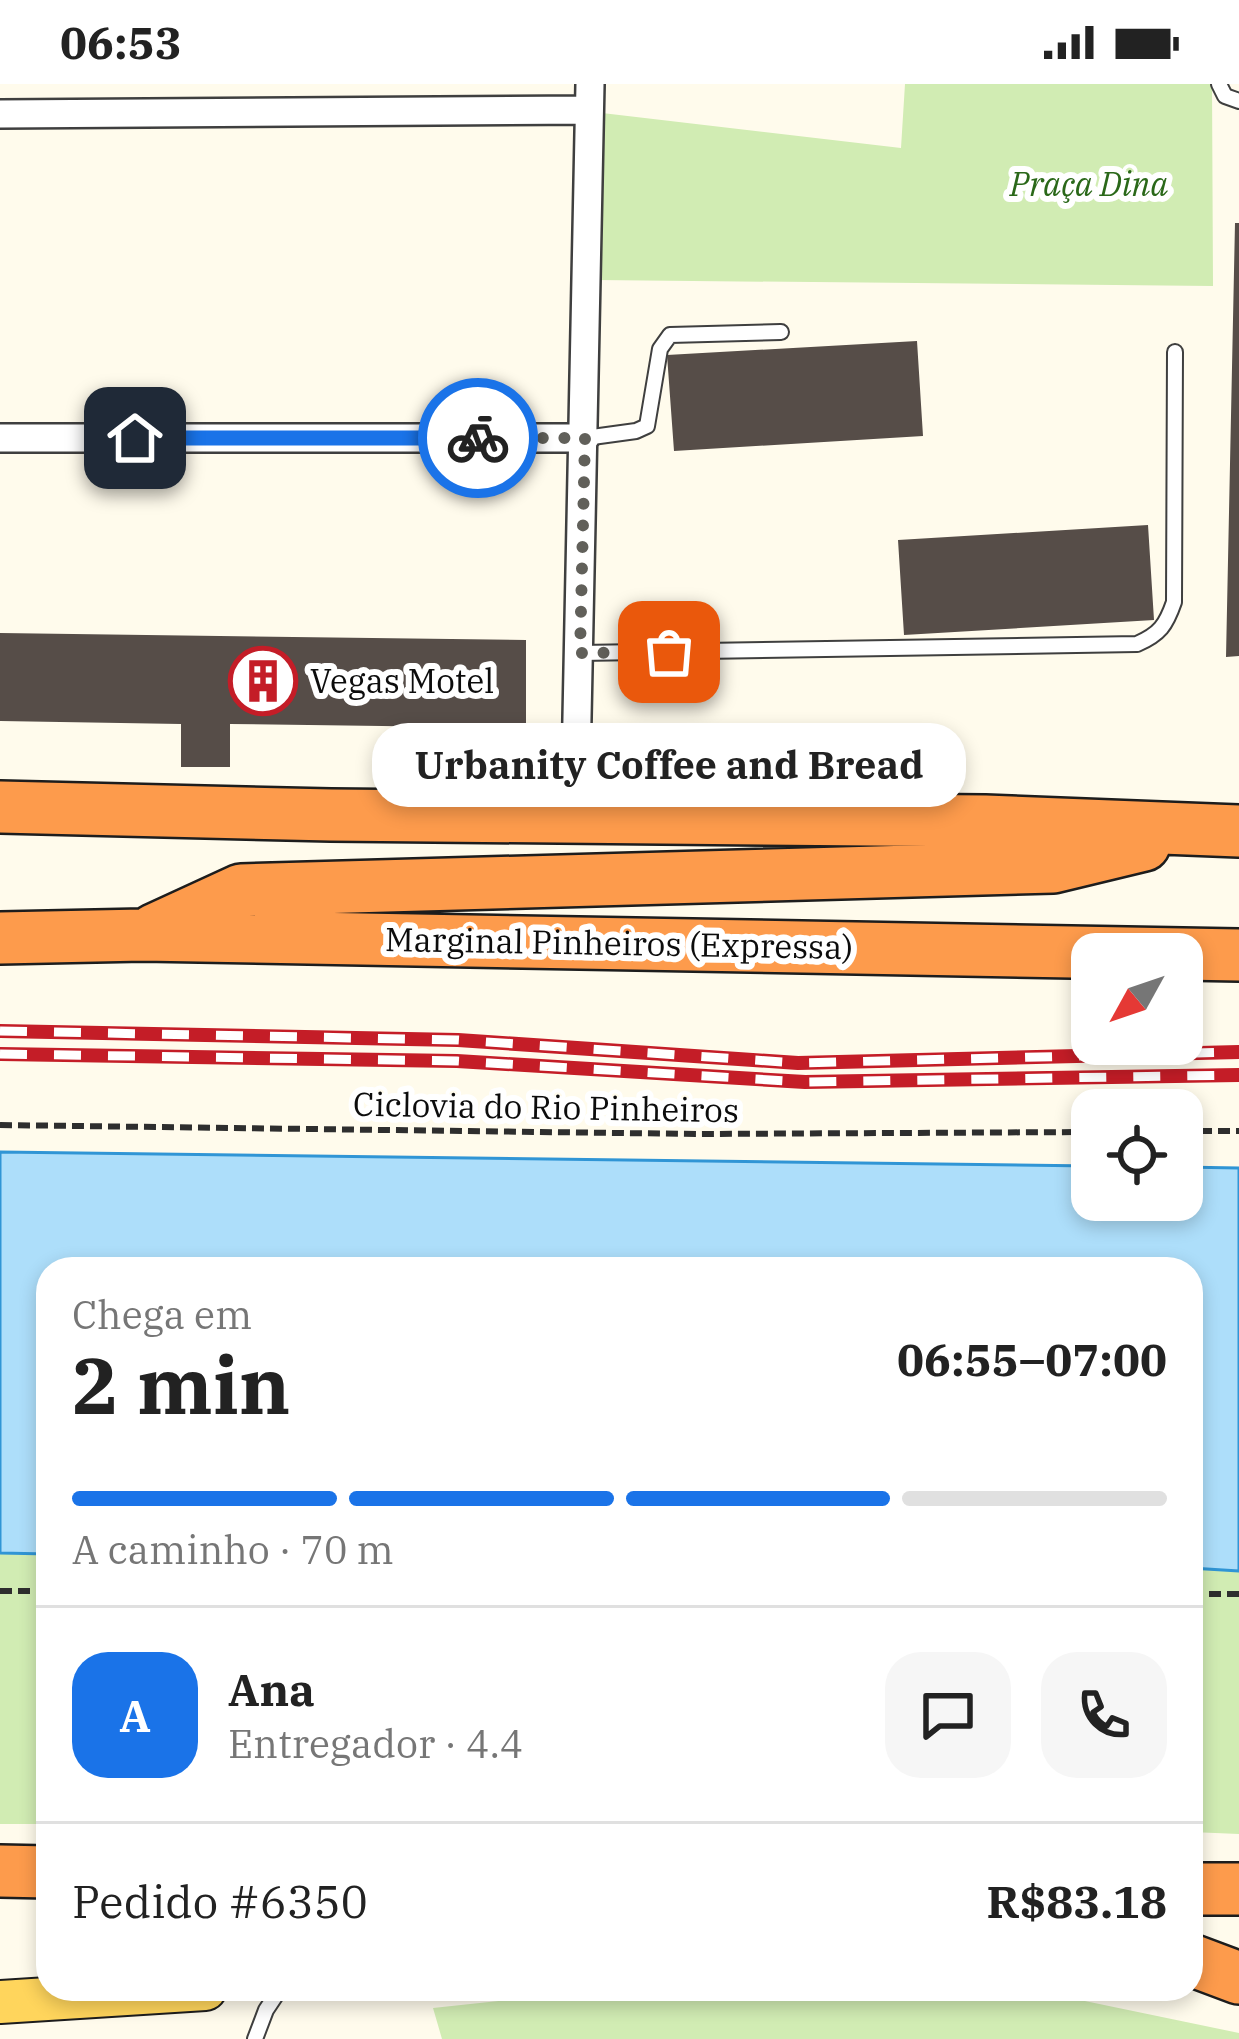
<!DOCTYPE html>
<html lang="pt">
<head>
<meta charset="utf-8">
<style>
  :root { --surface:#fff; --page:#f6f6f6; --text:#222; --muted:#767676; --line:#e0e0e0; --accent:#1a73e8 }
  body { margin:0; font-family:"IBM Plex Serif",serif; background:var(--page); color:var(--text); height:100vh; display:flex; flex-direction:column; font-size:45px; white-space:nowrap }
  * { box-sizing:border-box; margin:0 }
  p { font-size:39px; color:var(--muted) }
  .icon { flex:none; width:66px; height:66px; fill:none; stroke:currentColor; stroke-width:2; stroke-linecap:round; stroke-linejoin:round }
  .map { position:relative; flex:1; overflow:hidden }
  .details { position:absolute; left:36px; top:1173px; width:1167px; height:744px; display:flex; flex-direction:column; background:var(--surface); border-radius:36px; box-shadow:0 6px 18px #0003 }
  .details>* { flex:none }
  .needle { width:78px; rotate:230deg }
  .controls { position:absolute; left:1071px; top:849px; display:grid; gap:24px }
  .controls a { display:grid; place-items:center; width:132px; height:132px; border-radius:24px; background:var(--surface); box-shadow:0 6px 18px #0003; font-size:60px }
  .pin { position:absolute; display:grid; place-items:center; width:102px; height:102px; color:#fff; margin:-51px; border-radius:24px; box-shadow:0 6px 18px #0006 }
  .courier { position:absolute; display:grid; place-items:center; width:120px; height:120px; margin:-60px; border:9px solid #1a73e8; border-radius:50%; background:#fff; color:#222; box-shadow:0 3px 15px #0007 }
  .bubble { position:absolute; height:84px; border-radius:36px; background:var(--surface); box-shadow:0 6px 18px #0003; font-size:39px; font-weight:700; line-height:84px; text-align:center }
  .head em { font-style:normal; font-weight:700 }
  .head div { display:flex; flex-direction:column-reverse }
  .head { display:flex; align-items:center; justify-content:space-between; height:204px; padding:0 36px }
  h1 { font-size:78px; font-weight:700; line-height:90px }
  .bar { display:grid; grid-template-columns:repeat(4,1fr); gap:18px 12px; align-content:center; height:144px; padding:0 36px }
  .bar i { height:15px; border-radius:9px; background:var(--line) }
  .bar .active { background:var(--accent) }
  .bar p { grid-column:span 4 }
  .line { display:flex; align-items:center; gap:30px; padding:0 36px; border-top:3px solid var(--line) }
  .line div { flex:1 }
  .round { display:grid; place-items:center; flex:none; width:126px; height:126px; border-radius:36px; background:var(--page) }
  .status { display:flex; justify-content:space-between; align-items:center; height:84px; padding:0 60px; background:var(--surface); direction:ltr }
  .status svg { height:33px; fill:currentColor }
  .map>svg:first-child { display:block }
  .green { fill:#d1ecb3 }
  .water { fill:#addefa; stroke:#3095d5; stroke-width:3 }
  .building { fill:#564d48 }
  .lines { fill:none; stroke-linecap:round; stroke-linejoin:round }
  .lane-casing { stroke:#3f3f3f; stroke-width:18 }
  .street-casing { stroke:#3f3f3f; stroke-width:32 }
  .primary-casing { stroke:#1d1d1d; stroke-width:46 }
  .highway-casing { stroke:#1d1d1d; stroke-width:56 }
  .path { stroke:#2e2e2e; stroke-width:6; stroke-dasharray:12 6; stroke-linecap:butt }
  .lane { stroke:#fff; stroke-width:14 }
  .street { stroke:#fff; stroke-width:27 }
  .primary { stroke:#ffd55c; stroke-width:42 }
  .highway { stroke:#fd9b4c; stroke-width:51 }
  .rail-casing { stroke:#c41d27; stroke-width:14 }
  .rail { stroke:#fff; stroke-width:9; stroke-dasharray:27; stroke-linecap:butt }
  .done { stroke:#61605a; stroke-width:12; stroke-dasharray:0 21.6 }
  .route { stroke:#1a73e8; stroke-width:15 }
  .labels { text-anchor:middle; stroke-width:12; stroke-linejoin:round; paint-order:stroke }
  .park-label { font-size:33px; font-style:italic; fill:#2a6819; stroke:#fff }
  .poi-label { font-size:33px; fill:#0c0c0c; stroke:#fff; text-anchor:start }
  .street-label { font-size:33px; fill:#0c0c0c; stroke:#fff }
</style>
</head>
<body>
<div class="status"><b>06:53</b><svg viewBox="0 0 49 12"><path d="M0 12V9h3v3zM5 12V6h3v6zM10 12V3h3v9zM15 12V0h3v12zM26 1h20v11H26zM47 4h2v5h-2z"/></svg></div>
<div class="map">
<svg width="1239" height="1955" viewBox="0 0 1239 1955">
  <rect width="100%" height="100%" fill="#fffbec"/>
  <!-- green -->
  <path class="green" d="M 905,0 L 1212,0 L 1213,202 L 597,196 L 602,29 L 901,64 Z
    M 0,1469 L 48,1470 L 48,1740 L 0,1740 Z
    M 1191,1484 L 1239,1487 L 1239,1750 L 1191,1748 Z
    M 611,1905 L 1027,1905 L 1239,1949 L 1239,1955 L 442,1955 L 433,1924 Z"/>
  <!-- water -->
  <path class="water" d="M 0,1068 L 1092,1082 L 1092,1116 L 1182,1116 L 1182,1083 L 1239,1084 L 1239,1487 L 1191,1484 L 1191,1185 L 48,1185 L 48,1470 L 0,1469 Z"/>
  <!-- building -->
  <path class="building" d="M 1235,139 L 1239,139 L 1239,572 L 1226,573 Z
    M 917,257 L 923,352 L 674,367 L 667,271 Z
    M 1148,441 L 1154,536 L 904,551 L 898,456 Z
    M 0,549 L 526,556 L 526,644 L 230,640 L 230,683 L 181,683 L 181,640 L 0,637 Z"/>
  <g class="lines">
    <!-- lane casing -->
    <g class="lane-casing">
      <path id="lane" d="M 1219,0 L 1225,12 L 1239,17
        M 585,354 L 636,347 L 647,342 L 660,265 L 670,251 L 781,248
        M 580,569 L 1137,560 C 1160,550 1166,541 1174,518 L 1175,268
        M 255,1955 L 266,1926 L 280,1905"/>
    </g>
    <!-- street casing -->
    <g class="street-casing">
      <path id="street" d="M 0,30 L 589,26
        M 0,354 L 585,354
        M 575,731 L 590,0"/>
    </g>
    <!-- primary casing -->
    <g class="primary-casing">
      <path id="primary" d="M 0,1918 L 205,1905"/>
    </g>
    <!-- highway casing -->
    <g class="highway-casing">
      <path id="highway" d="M 0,723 L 331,731 L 985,737 L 1239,747
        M 154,846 L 241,806 L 1053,783 L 1144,761
        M 0,854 L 143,851 L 1239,871
        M 0,1787 L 48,1788
        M 1191,1805 L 1239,1805
        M 1191,1876 L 1239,1894"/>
    </g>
    <!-- path -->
    <path class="path" d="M 0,1041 L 697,1050 L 1092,1048
      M 1182,1047 L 1239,1047
      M 0,1507 L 48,1507
      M 1191,1510 L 1239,1510"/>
    <!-- lane -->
    <use href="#lane" class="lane"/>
    <!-- street -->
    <use href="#street" class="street"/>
    <!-- primary -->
    <use href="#primary" class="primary"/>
    <!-- highway -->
    <use href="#highway" class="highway"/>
    <!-- rail casing -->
    <g class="rail-casing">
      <path id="rail" d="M 0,947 L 458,956 L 798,979 L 1239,968
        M 0,970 L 457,977 L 805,998 L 1239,991"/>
    </g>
    <!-- rail -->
    <use href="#rail" class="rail"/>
  </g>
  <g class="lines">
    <!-- done -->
    <path class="done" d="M 478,354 L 585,354 L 580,569 L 669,568"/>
    <!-- route -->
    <path class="route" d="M 135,354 L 478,354"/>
  </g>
  <!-- icons -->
  <defs>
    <g id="building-ring" transform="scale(3.45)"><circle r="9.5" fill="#fff" stroke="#c41d27" stroke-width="1.5"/><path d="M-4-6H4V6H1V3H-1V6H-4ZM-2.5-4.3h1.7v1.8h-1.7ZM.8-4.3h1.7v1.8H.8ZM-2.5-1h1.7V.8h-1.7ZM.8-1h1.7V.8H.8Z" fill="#c41d27"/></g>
  </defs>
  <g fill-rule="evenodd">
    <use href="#building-ring" x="263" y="597"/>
  </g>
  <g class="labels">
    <!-- park labels -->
    <g class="park-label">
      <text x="1089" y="112">Praça Dina</text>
    </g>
    <!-- poi labels -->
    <g class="poi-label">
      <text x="310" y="609">Vegas Motel</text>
    </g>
    <!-- street labels -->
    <g class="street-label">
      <text transform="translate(619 859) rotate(1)" y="12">Marginal Pinheiros (Expressa)</text>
      <text transform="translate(546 1023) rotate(1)" y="12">Ciclovia do Rio Pinheiros</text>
    </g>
  </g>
</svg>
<div class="controls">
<a><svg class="needle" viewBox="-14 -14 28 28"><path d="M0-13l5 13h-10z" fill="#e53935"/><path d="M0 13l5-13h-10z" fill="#767676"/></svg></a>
<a><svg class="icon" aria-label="locate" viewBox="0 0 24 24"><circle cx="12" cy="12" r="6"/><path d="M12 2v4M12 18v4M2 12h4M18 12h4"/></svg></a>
</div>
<div class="pin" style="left:669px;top:568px;background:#ea580c"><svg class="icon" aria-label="bag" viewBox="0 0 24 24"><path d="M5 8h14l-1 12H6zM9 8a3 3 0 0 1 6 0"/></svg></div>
<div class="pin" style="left:135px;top:354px;background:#1f2937"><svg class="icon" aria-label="home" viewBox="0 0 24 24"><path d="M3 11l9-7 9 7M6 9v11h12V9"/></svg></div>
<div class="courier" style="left:478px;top:354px"><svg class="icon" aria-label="bike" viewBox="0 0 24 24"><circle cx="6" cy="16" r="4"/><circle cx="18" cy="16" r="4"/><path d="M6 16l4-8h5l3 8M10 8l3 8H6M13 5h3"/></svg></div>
<div class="bubble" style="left:372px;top:639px;width:594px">Urbanity Coffee and Bread</div>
<section class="details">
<div class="head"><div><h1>2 min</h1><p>Chega em</p></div><em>06:55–07:00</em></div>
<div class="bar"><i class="active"></i><i class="active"></i><i class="active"></i><i></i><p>A caminho · 70 m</p></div>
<div class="line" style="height:216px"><b class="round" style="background:var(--accent);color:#fff">A</b><div><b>Ana</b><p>Entregador · 4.4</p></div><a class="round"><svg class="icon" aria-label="chat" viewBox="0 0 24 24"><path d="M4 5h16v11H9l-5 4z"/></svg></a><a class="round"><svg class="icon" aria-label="phone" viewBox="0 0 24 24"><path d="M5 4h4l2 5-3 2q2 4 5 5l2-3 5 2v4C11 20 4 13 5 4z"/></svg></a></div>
<div class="line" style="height:156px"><div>Pedido #6350</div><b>R$83.18</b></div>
</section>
</div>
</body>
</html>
